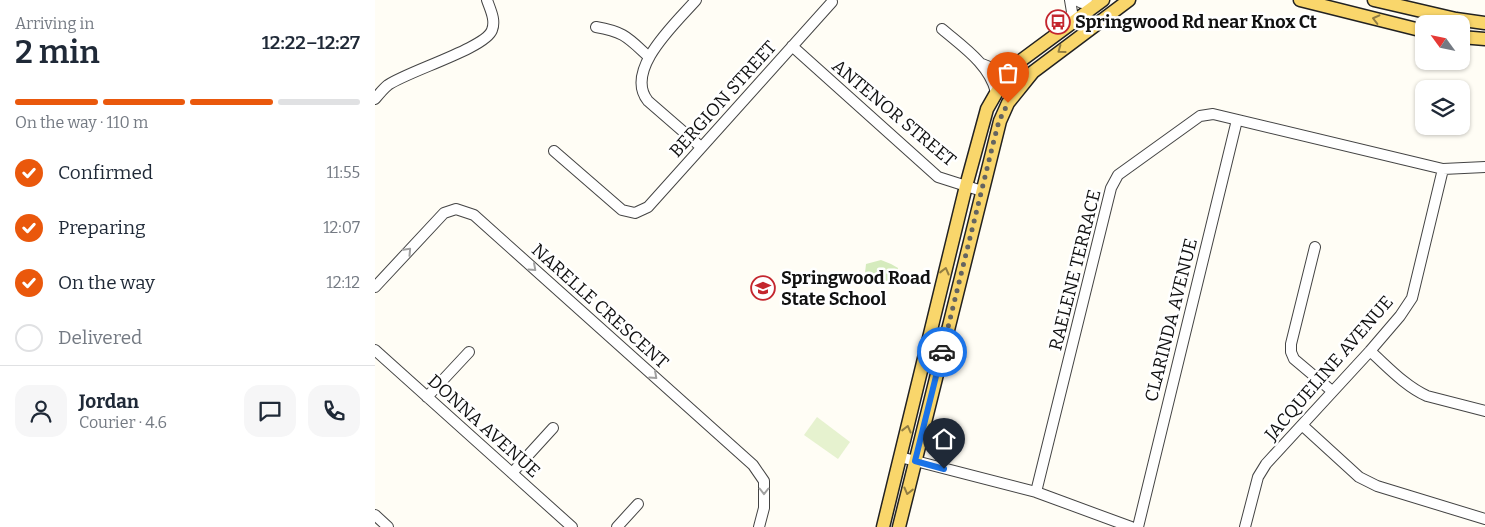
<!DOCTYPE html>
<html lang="en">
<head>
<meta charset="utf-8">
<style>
  :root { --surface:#fff; --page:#f6f6f7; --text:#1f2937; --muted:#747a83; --line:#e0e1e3; --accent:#ea580c }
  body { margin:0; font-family:Bitter,serif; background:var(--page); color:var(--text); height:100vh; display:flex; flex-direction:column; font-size:19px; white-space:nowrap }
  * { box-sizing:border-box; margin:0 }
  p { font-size:16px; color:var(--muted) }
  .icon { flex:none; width:28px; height:28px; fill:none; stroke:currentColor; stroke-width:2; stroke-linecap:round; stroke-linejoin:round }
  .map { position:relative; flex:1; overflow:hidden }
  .side { display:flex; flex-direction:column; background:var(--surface); width:375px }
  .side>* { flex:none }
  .needle { width:32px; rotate:303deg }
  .buttons { position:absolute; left:1040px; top:15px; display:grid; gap:10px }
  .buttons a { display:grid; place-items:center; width:55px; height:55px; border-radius:10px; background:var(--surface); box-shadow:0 1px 4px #0004; font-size:25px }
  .pin { position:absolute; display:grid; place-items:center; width:42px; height:42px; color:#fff; margin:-51px -21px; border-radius:50% 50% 50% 0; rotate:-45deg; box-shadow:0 0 5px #0007 }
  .pin .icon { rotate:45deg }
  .courier { position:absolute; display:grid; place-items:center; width:50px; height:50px; margin:-25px; border:4px solid #1a73e8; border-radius:50%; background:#fff; color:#222; box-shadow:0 1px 6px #0007 }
  .overview em { font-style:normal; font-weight:600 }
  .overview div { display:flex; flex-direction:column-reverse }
  .overview { display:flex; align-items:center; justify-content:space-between; height:85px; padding:0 15px }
  h1 { font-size:32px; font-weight:600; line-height:38px }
  .bar { display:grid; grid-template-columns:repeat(4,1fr); gap:8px 5px; align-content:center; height:60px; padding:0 15px }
  .bar i { height:6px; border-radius:4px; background:var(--line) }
  .bar .active { background:var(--accent) }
  .bar p { grid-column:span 4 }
  .line { display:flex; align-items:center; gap:12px; padding:0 15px; border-top:1px solid var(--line) }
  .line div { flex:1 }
  .round { display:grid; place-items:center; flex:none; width:52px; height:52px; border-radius:15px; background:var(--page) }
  ol { padding:0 15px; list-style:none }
  li { display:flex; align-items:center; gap:15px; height:55px }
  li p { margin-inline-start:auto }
  li .icon { padding:5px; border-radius:50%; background:var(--accent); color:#fff; stroke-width:4 }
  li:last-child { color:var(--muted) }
  li i { width:28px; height:28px; border:2px solid var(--line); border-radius:50% }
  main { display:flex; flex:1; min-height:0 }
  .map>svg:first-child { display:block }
  .green { fill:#d5ebbd }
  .pitch { fill:#e6f2cf }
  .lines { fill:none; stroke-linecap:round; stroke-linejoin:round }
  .minor-casing { stroke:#444; stroke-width:12 }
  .major-casing { stroke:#222; stroke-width:15 }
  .minor { stroke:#fff; stroke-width:10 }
  .major { stroke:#f9d66b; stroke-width:12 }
  .oneway { stroke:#917d42 }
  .oneway2 { stroke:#a0a0a0 }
  .done { stroke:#646461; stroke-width:5; stroke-dasharray:0 9 }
  .route { stroke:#1a73e8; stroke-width:6 }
  .labels { text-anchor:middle; stroke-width:5; stroke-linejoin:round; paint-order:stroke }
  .poi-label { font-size:18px; font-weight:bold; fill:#111; stroke:#fff; text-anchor:start }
  .street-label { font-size:18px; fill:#111; stroke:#fff }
</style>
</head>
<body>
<main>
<section class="side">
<div class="overview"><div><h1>2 min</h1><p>Arriving in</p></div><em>12:22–12:27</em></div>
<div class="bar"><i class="active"></i><i class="active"></i><i class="active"></i><i></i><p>On the way · 110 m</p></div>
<ol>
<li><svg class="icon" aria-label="check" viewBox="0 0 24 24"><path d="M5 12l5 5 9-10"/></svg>Confirmed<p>11:55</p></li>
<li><svg class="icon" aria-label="check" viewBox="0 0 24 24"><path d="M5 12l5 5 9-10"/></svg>Preparing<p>12:07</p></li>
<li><svg class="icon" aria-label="check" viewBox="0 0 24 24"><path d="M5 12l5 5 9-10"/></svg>On the way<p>12:12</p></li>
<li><i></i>Delivered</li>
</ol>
<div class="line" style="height:90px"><a class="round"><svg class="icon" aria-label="person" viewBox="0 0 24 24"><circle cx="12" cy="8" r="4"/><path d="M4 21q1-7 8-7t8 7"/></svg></a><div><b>Jordan</b><p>Courier · 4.6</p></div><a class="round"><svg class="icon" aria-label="chat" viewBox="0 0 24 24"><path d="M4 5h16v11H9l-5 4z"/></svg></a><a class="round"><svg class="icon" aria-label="phone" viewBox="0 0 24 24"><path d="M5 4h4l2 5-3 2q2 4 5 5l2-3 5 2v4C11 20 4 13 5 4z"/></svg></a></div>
</section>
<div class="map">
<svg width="1110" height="527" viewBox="0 0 1110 527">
  <rect width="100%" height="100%" fill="#fffdf5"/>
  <!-- green -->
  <path class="green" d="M 506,260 L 516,264 L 523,268 L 520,282 C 513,284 512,283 508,277 L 497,278 L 490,273 L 491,264 Z"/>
  <!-- pitch -->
  <path class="pitch" d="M 442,417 L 475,442 L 463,459 L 429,435 Z"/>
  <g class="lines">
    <!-- minor casing -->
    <g class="minor-casing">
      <path id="minor" d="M 321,0 C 302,22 248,70 273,101 L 326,147
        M 701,0 L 707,3 L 720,6
        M 693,25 L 697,12 L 695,0
        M 221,27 C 250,32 253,38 274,57
        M 567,29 C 588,47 614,64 621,92
        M 417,46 L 563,177 L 607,191
        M 607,64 L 622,70 L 637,70
        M 0,99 C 4,94 8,89 13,85 C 33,71 111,48 117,30 C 121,20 115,9 112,0
        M 179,151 L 247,210 L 260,213 L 273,207 L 457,2
        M 940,247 L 916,344 L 916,352 L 919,359 L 957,391
        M 0,287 L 69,213 L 81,209 L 99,215 L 378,465 L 389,481 L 389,508 L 384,527
        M 0,350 L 197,527
        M 995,351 C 1013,367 1030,386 1052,396 L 1110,411
        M 52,397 L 94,352
        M 927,425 L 984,477 L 1002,486 L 1110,519
        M 525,457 L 661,492 L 756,527
        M 137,473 L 178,428
        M 661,492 L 736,188 L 743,175 L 825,116 L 838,114 L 1068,169 L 1110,167
        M 0,515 L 13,527
        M 242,527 L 263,504
        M 763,527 L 862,120
        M 870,527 L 883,477 L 891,464 L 995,351 L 1025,316 L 1037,298 L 1068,169"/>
    </g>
    <!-- major casing -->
    <g class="major-casing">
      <path id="major" d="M 925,0 L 1049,31
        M 999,0 L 1081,19 L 1110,23
        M 1086,37 L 1110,39
        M 508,527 L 591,186 L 612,109 L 628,81 L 644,62 L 728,0
        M 524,527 L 625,121 L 633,103 L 658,72 L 754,0"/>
    </g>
    <!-- minor -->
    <use href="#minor" class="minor"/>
    <!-- major -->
    <use href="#major" class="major"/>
  </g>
  <!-- one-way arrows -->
  <defs><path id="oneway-chevron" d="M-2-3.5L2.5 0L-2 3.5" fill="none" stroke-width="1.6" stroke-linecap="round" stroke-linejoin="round" transform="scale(1.25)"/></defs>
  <g class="oneway">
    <use href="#oneway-chevron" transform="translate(1001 19) rotate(-166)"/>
    <use href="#oneway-chevron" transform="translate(686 50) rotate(144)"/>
    <use href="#oneway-chevron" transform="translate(570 271) rotate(-76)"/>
    <use href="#oneway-chevron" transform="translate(532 429) rotate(-76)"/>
    <use href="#oneway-chevron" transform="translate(533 491) rotate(104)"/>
  </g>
  <g class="oneway2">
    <use href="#oneway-chevron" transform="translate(33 251) rotate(-47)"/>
    <use href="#oneway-chevron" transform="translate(158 268) rotate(42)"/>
    <use href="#oneway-chevron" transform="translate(279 376) rotate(42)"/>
    <use href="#oneway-chevron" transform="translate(389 491) rotate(90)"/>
  </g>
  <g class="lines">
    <!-- done -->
    <path class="done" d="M 567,352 L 619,140 L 624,121 L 633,103"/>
    <!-- route -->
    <path class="route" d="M 567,352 L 540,461 L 569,469"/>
  </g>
  <!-- icons -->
  <defs>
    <g id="bus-ring" transform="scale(1.25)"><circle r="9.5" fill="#fff" stroke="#c4262e" stroke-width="1.5"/><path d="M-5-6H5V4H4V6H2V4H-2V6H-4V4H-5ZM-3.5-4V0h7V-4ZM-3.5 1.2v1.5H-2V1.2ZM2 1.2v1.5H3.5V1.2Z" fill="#c4262e"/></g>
    <g id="school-ring" transform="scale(1.25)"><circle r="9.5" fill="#fff" stroke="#c4262e" stroke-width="1.5"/><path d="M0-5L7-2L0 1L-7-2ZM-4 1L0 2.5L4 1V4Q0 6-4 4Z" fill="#c4262e"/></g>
  </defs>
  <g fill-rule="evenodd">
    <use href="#bus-ring" x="683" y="22"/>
    <use href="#school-ring" x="388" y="288"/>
  </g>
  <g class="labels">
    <!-- poi labels -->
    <g class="poi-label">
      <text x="700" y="28">Springwood Rd near Knox Ct</text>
      <text x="406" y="284">Springwood Road<tspan x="406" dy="21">State School</tspan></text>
    </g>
    <!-- street labels -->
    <g class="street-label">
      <text transform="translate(348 99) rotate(-48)" y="6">BERGION STREET</text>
      <text transform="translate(519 113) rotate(40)" y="6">ANTENOR STREET</text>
      <text transform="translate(700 270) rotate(-76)" y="6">RAELENE TERRACE</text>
      <text transform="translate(225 306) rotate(42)" y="6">NARELLE CRESCENT</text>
      <text transform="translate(796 320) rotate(-76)" y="6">CLARINDA AVENUE</text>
      <text transform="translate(954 368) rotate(-49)" y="6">JACQUELINE AVENUE</text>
      <text transform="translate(109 426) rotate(42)" y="6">DONNA AVENUE</text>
    </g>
  </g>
</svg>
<div class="buttons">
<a><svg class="needle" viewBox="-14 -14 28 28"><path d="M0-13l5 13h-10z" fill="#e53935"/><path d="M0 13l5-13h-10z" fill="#747a83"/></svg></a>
<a><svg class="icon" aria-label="layers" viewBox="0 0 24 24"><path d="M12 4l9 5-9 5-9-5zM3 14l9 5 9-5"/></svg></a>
</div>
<div class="pin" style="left:633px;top:103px;background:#ea580c"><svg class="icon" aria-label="bag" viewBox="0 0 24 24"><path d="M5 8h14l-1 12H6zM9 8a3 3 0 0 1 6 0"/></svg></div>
<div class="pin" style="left:569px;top:469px;background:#1f2937"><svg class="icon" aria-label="home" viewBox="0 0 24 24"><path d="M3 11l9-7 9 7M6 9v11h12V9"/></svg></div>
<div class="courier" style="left:567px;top:352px"><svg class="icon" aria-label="car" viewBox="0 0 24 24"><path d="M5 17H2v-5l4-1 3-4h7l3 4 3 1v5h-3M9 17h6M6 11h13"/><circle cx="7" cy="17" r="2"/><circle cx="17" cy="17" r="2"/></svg></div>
</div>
</main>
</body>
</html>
